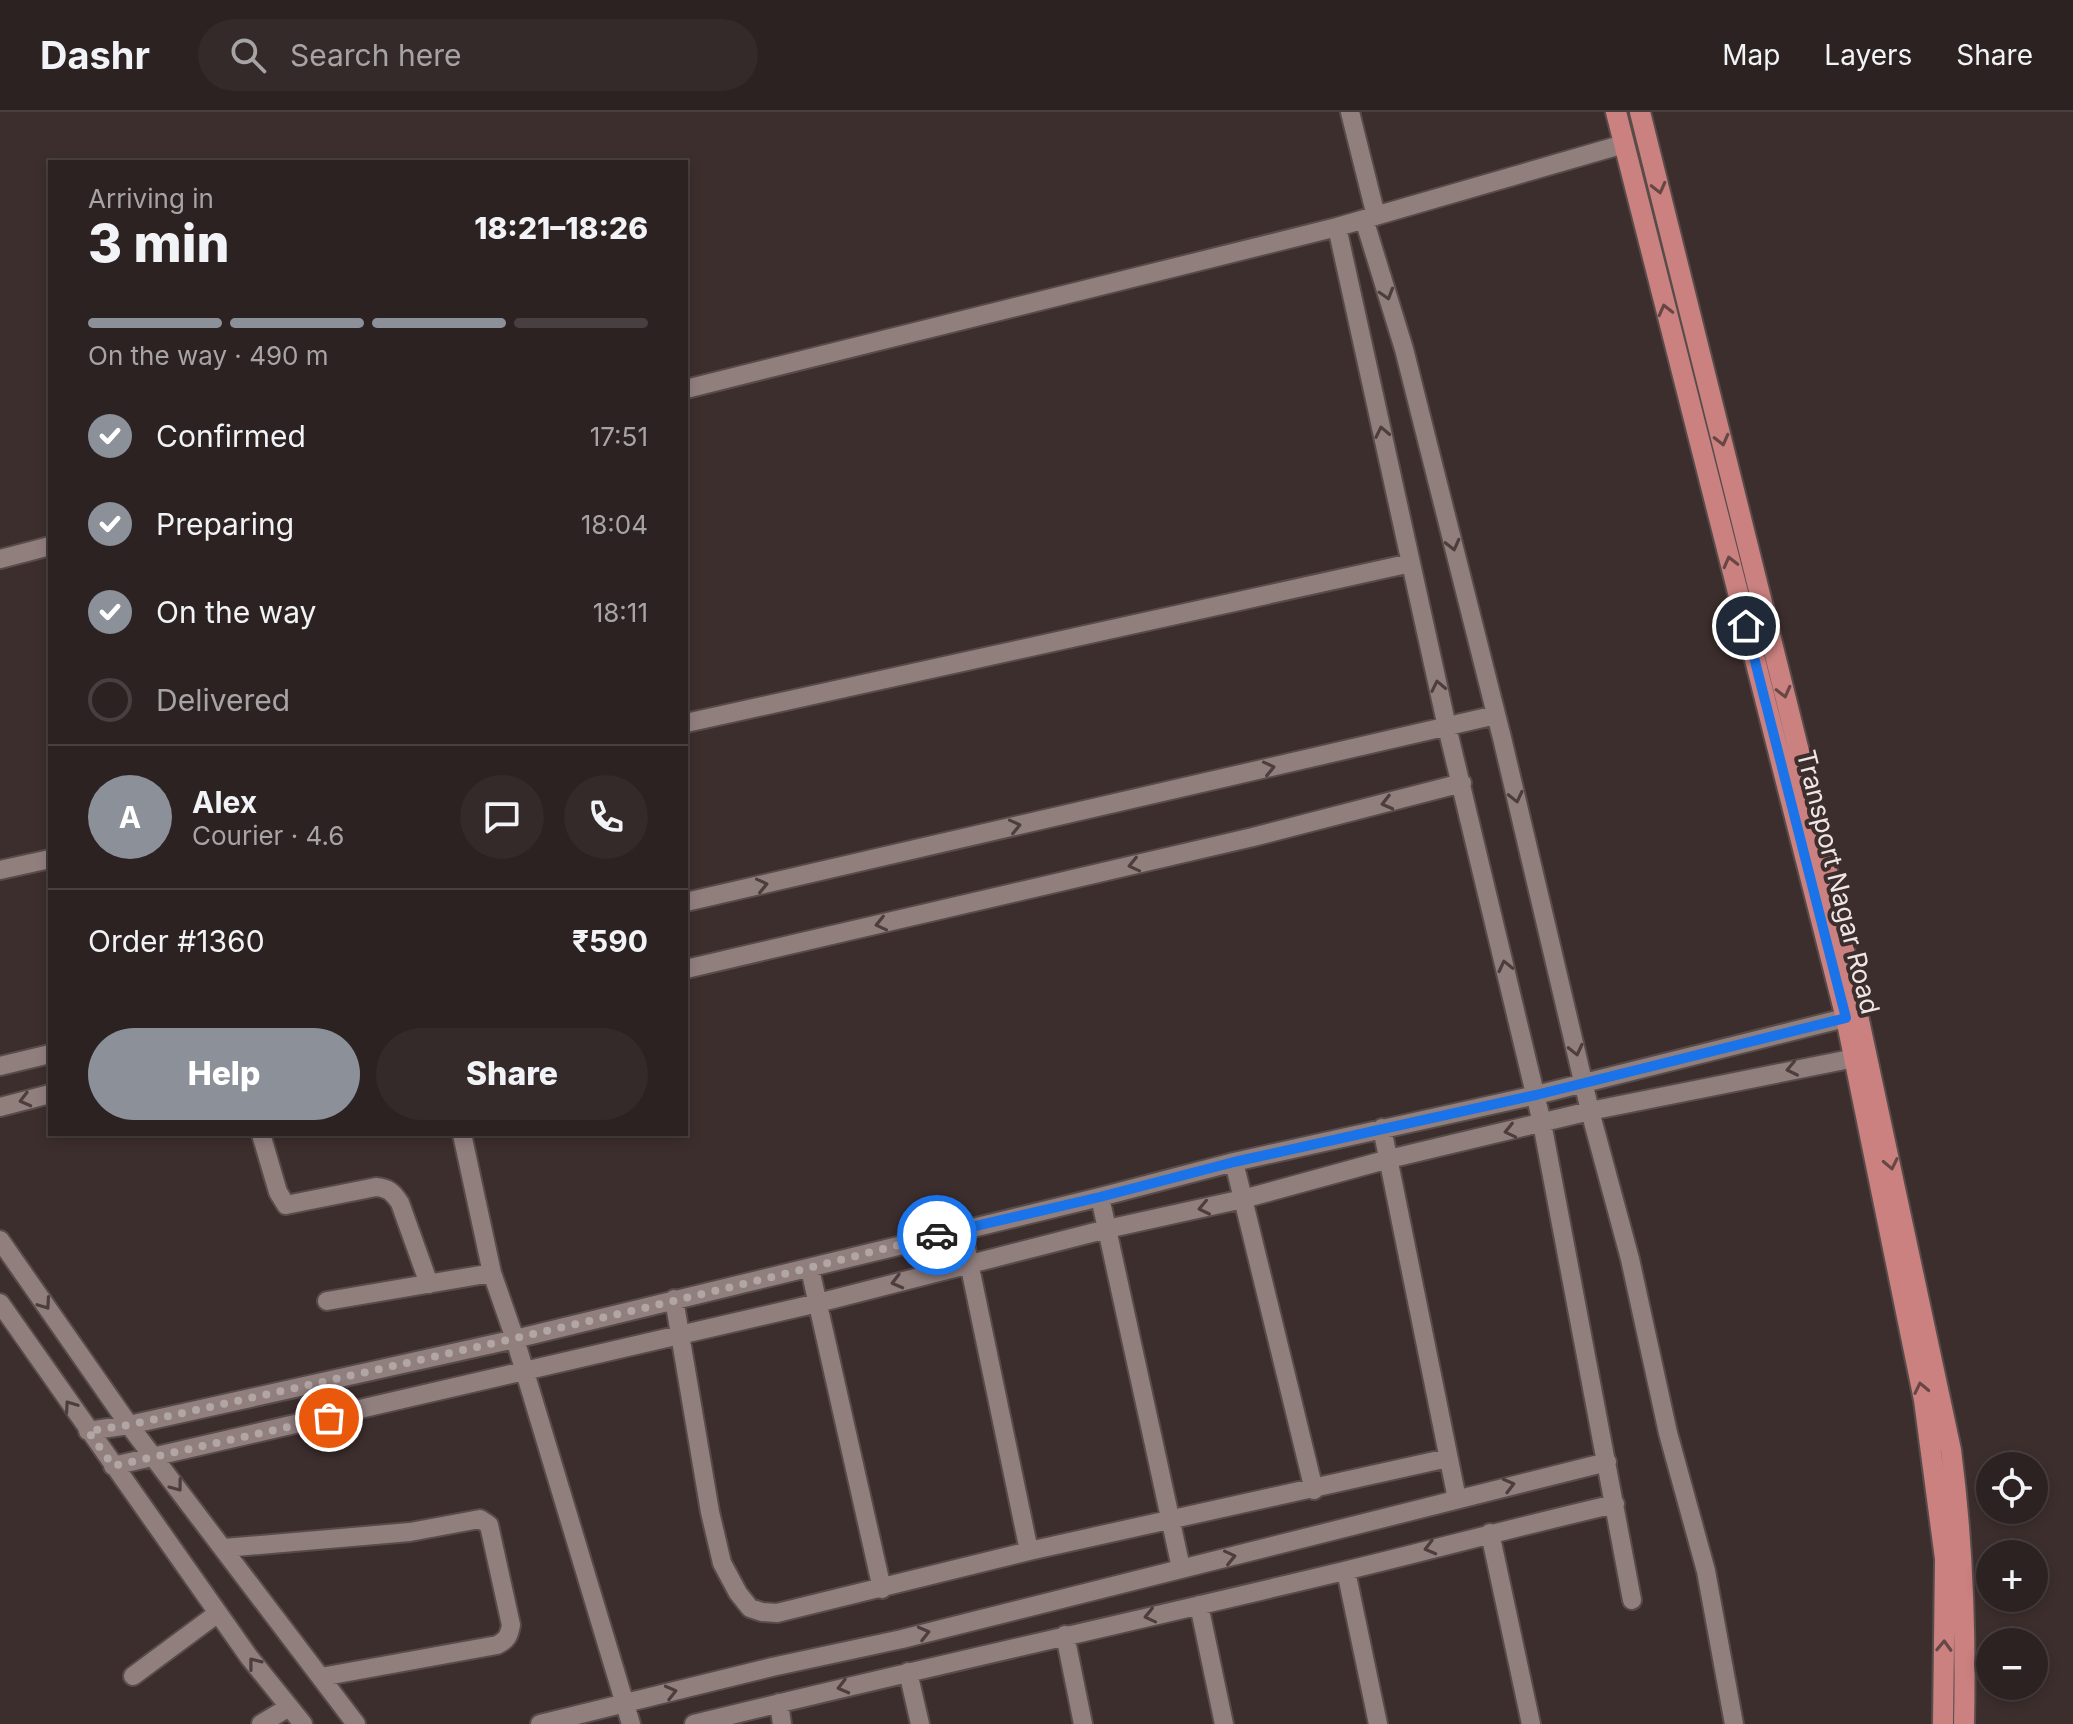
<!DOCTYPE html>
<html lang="en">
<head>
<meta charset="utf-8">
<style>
  :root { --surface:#2d2222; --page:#352a2a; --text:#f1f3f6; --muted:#a7a4a5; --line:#483f40; --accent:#8c9099 }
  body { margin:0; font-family:Inter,sans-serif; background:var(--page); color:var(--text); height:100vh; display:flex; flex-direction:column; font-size:30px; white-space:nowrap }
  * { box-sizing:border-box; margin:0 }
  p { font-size:26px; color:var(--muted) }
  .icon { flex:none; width:44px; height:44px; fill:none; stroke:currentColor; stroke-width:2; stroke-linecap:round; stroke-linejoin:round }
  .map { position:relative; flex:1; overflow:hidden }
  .panel { position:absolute; left:48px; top:48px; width:640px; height:976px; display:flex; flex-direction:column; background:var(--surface); border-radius:0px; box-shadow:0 4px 12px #0003,0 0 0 2px var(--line) }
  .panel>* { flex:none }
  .tools { position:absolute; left:1976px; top:1340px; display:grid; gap:16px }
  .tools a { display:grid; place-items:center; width:72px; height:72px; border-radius:50%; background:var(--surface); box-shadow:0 4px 12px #0003,0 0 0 2px var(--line); font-size:40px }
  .pin { position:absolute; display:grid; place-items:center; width:68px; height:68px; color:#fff; margin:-34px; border:4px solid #fff; border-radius:50%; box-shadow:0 2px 8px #0007 }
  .courier { position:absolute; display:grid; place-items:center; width:80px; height:80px; margin:-40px; border:6px solid #1a73e8; border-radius:50%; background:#fff; color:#222; box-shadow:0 2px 10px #0007 }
  .headline em { font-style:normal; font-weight:800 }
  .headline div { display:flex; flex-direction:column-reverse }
  .headline { display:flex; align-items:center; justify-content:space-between; height:136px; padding:0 40px }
  h1 { font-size:52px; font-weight:800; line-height:60px }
  .bar { display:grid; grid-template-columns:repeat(4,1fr); gap:12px 8px; align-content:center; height:96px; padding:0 40px }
  .bar i { height:10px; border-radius:6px; background:var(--line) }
  .bar .selected { background:var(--accent) }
  .bar p { grid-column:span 4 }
  .line { display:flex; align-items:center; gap:20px; padding:0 40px; border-top:2px solid var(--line) }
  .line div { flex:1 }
  .round { display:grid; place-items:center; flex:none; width:84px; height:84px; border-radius:42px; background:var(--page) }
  ol { padding:0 40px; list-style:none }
  li { display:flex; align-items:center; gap:24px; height:88px }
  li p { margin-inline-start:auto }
  li .icon { padding:8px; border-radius:50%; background:var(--accent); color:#fff; stroke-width:4 }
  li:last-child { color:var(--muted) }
  li i { width:44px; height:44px; border:4px solid var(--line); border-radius:50% }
  .action { display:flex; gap:16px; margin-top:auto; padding:16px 40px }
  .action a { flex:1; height:92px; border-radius:48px; background:var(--accent); color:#fff; font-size:32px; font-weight:800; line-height:92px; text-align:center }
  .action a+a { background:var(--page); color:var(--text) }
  header { display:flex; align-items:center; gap:48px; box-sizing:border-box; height:112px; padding:0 40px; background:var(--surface); border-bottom:2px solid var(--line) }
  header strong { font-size:38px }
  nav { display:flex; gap:44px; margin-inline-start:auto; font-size:28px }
  .search { width:560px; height:72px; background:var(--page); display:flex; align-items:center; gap:20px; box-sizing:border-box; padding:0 28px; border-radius:44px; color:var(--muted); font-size:30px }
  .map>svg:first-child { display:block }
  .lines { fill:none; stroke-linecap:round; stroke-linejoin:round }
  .minor-casing { stroke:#584c4b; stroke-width:22 }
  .major-casing { stroke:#584c4b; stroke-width:24 }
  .minor { stroke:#917f7e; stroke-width:18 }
  .major { stroke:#cb817f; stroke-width:20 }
  .oneway { stroke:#674746 }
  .oneway2 { stroke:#4d3e3d }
  .done { stroke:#b1a6a5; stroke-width:8; stroke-dasharray:0 14.4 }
  .route { stroke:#1a73e8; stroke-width:10 }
  .labels { text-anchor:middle; stroke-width:8; stroke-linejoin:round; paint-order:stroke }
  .street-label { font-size:26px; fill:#f0e6e6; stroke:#3c2e2d }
</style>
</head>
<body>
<header>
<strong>Dashr</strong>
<div class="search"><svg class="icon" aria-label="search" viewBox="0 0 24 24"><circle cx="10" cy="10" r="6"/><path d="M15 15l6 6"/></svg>Search here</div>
<nav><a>Map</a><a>Layers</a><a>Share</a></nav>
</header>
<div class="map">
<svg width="2073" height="1612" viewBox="0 0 2073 1612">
  <rect width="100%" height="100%" fill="#3c2e2d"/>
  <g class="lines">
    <!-- minor casing -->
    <g class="minor-casing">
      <path id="minor" d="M 1350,0 L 1376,104
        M 1364,107 L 1404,237 L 1502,626 L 1590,999 L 1630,1147 L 1668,1321 L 1706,1459 L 1734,1612
        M 1337,115 L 1447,615 L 1542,1011 L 1632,1488
        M 686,277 L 1337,115 L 1624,32
        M 0,447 L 50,434
        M 686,611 L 1411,451
        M 0,758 L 50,747
        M 686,790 L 1496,603
        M 686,857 L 1253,725 L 1462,671
        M 0,954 L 50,942
        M 0,995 L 50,982
        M 1382,1016 L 1457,1387
        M 261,1022 L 278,1080 L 286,1093 L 376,1075 C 388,1076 393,1080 400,1091 L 429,1172
        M 462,1022 L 492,1161 L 515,1227 L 631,1612
        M 1234,1050 L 1314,1378
        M 1100,1085 L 1181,1456
        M 962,1117 L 1029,1439
        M 0,1128 L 129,1313 L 356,1612
        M 810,1157 L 882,1477
        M 674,1187 L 710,1400 L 722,1451 L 738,1481 L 750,1496 L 762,1500 L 777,1501 L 1029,1439 L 1448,1346
        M 327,1189 L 492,1161
        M 0,1191 L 249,1545 L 303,1612
        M 88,1319 L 129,1313 L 515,1227 L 1100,1085 L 1234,1050 L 1536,983 L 1857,903
        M 113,1354 L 818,1191 L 1107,1117 L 1243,1087 L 1389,1047 L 1590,999 L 1865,944
        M 1490,1421 L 1531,1612
        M 224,1436 L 410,1420 L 480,1407 L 489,1413 L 511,1513 C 509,1524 507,1528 497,1533 L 321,1565
        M 1346,1459 L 1378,1612
        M 1199,1493 L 1224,1612
        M 1065,1523 L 1083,1612
        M 908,1560 L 920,1612
        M 133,1564 L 218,1501
        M 779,1591 L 782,1612
        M 261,1612 L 289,1595
        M 540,1612 L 772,1555 L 902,1527 L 1607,1350
        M 694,1612 C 910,1559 1128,1511 1344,1459 C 1435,1437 1524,1413 1615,1392"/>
    </g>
    <!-- major casing -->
    <g class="major-casing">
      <path id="major" d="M 1616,0 L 1846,906 L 1924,1288 L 1945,1447 L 1943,1612
        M 1640,0 L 1817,712 L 1951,1338 C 1963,1429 1966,1520 1964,1612"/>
    </g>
    <!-- minor -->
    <use href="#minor" class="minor"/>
    <!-- major -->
    <use href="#major" class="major"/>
  </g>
  <!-- one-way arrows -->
  <defs><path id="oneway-chevron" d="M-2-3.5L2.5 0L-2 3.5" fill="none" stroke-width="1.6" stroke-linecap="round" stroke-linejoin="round" transform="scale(2)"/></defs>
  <g class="oneway">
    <use href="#oneway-chevron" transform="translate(1659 76) rotate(76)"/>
    <use href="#oneway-chevron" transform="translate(1665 198) rotate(-104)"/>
    <use href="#oneway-chevron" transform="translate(1722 328) rotate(76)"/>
    <use href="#oneway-chevron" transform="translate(1730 450) rotate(-104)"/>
    <use href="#oneway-chevron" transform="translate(1784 580) rotate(76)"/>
    <use href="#oneway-chevron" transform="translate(1891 1052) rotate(78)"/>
    <use href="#oneway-chevron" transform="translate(1921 1276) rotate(-102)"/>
    <use href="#oneway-chevron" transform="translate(1944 1534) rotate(-88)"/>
  </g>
  <g class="oneway2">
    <use href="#oneway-chevron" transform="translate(1387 182) rotate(73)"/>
    <use href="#oneway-chevron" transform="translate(1382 320) rotate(-102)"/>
    <use href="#oneway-chevron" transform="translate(1453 433) rotate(76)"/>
    <use href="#oneway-chevron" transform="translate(1438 574) rotate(-102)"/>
    <use href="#oneway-chevron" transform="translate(1269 656) rotate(-13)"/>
    <use href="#oneway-chevron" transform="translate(1516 685) rotate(77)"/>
    <use href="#oneway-chevron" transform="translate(1387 691) rotate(166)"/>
    <use href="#oneway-chevron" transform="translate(1015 714) rotate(-13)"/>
    <use href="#oneway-chevron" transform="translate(1134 753) rotate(167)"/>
    <use href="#oneway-chevron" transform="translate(762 773) rotate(-13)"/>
    <use href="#oneway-chevron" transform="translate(881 812) rotate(167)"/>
    <use href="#oneway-chevron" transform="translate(1505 854) rotate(-103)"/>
    <use href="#oneway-chevron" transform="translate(1576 938) rotate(77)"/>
    <use href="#oneway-chevron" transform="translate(1792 957) rotate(168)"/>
    <use href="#oneway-chevron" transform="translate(25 988) rotate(165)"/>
    <use href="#oneway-chevron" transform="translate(1510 1019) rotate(167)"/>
    <use href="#oneway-chevron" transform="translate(1204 1096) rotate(168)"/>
    <use href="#oneway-chevron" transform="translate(897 1170) rotate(165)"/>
    <use href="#oneway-chevron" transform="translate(45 1192) rotate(55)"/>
    <use href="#oneway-chevron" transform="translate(70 1294) rotate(-125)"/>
    <use href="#oneway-chevron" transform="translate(1509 1373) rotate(-15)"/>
    <use href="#oneway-chevron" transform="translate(177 1374) rotate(53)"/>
    <use href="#oneway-chevron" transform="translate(1430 1436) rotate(165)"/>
    <use href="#oneway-chevron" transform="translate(1230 1445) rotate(-13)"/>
    <use href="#oneway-chevron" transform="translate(1150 1504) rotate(167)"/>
    <use href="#oneway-chevron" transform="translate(924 1521) rotate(-14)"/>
    <use href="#oneway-chevron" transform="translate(254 1551) rotate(-128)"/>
    <use href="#oneway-chevron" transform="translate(843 1575) rotate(166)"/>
    <use href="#oneway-chevron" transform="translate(671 1580) rotate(-14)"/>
  </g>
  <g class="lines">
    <!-- done -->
    <path class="done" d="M 329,1306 L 113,1354 L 88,1319 L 129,1313 C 399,1253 670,1193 937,1123"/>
    <!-- route -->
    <path class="route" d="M 937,1123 L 1100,1085 L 1234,1050 L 1536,983 L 1846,906 L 1746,514"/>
  </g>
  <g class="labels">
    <!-- street labels -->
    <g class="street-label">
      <text transform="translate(1838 770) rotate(76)" y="9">Transport Nagar Road</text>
    </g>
  </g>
</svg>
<div class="tools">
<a><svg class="icon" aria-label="locate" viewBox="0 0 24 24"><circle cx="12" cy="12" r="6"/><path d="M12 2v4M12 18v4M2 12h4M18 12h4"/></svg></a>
<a>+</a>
<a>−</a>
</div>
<div class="pin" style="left:329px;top:1306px;background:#ea580c"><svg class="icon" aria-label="bag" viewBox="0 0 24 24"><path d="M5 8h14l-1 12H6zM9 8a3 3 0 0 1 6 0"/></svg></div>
<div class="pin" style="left:1746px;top:514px;background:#1f2937"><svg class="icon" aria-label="home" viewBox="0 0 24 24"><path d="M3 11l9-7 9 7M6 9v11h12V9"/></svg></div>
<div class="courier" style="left:937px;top:1123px"><svg class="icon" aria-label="car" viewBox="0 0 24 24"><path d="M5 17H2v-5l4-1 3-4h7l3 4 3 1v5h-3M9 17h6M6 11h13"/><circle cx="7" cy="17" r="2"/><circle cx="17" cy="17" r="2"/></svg></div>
<section class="panel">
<div class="headline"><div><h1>3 min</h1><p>Arriving in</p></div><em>18:21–18:26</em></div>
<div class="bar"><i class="selected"></i><i class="selected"></i><i class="selected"></i><i></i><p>On the way · 490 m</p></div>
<ol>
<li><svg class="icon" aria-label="check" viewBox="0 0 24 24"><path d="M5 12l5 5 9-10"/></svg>Confirmed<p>17:51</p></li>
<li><svg class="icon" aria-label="check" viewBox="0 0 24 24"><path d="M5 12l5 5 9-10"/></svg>Preparing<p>18:04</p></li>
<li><svg class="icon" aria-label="check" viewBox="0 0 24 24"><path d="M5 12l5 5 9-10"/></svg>On the way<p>18:11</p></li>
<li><i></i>Delivered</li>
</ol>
<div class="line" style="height:144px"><b class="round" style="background:var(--accent);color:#fff">A</b><div><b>Alex</b><p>Courier · 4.6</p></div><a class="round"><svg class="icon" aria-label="chat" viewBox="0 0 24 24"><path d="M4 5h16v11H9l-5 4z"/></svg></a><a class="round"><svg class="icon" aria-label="phone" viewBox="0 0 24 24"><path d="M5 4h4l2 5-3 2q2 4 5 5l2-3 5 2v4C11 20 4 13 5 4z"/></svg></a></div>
<div class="line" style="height:104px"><div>Order #1360</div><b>₹590</b></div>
<div class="action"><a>Help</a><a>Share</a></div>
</section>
</div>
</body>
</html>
